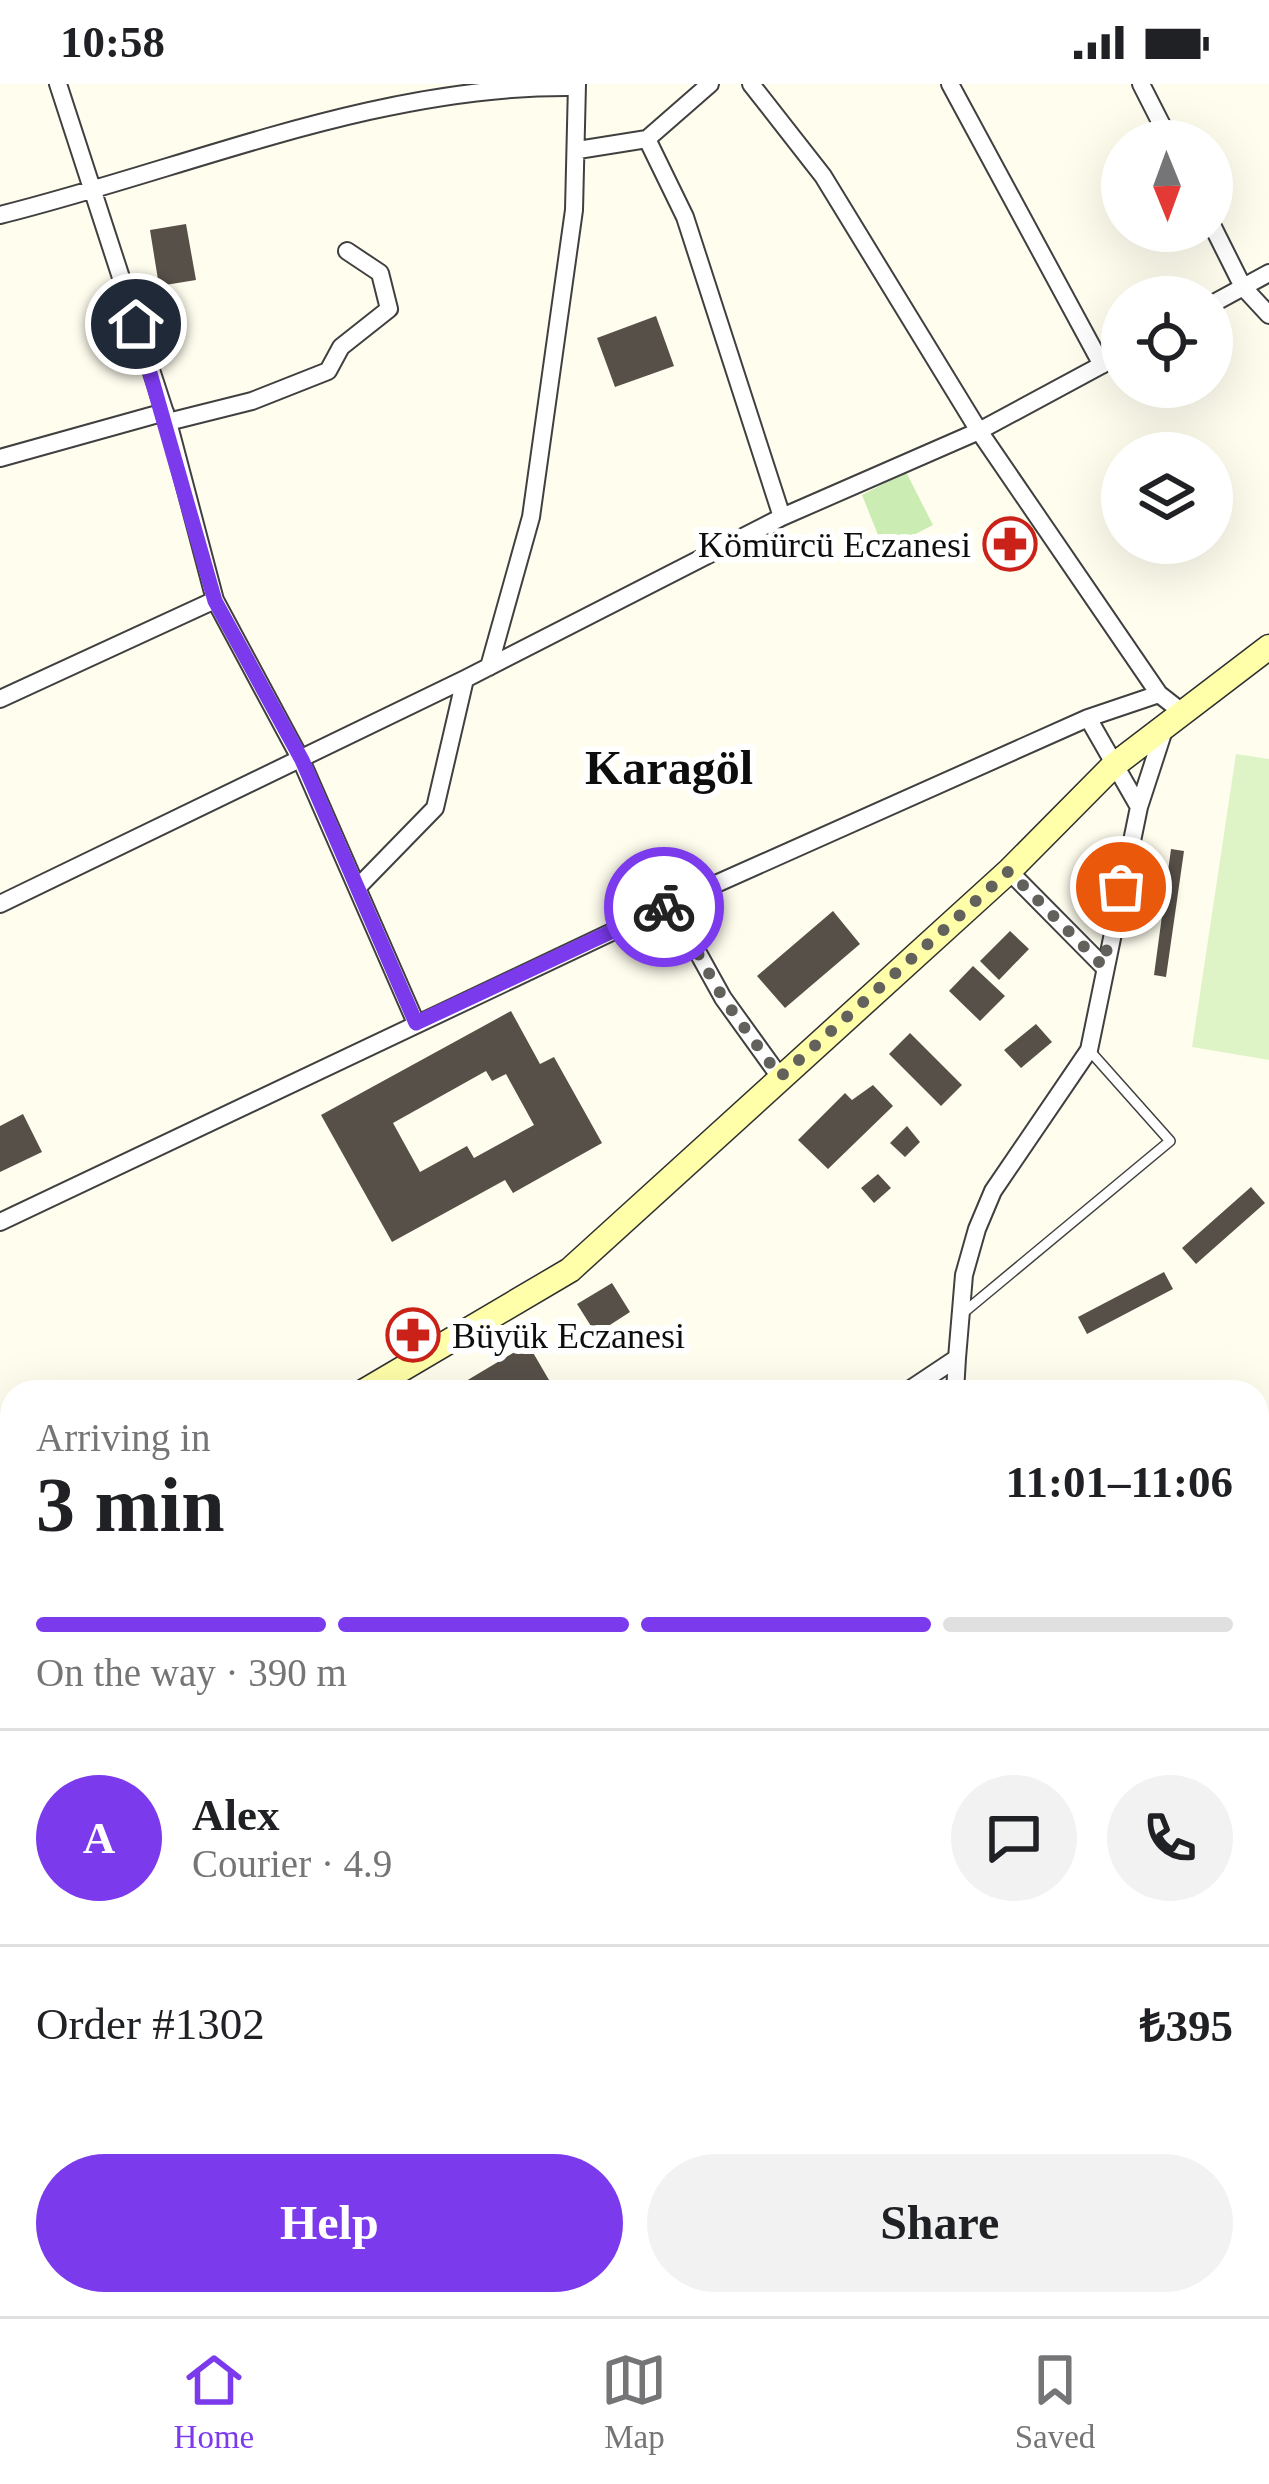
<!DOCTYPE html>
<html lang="en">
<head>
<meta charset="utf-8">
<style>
  :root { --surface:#fff; --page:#f2f2f2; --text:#202124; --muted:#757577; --line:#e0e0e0; --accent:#7c3aed }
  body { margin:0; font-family:"Times New Roman",serif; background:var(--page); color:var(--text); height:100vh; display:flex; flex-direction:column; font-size:45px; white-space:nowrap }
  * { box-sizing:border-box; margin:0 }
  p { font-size:39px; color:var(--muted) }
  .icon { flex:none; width:66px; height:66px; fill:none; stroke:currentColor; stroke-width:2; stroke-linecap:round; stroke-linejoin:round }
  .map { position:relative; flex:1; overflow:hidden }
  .details { position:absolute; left:0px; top:1296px; width:1269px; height:936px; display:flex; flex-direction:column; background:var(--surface); border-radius:36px 36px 0 0; box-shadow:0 12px 48px #0002 }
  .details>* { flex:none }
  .needle { width:78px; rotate:179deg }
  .controls { position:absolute; left:1101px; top:36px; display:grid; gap:24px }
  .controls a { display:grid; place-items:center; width:132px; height:132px; border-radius:50%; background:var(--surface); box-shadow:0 12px 48px #0002; font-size:60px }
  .pin { position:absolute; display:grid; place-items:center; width:102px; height:102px; color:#fff; margin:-51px; border:6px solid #fff; border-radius:50%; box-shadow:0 3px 12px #0007 }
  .courier { position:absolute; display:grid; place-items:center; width:120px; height:120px; margin:-60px; border:9px solid #7c3aed; border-radius:50%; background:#fff; color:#222; box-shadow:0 3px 15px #0007 }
  .overview em { font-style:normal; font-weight:700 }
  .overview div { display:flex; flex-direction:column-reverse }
  .overview { display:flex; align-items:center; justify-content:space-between; height:204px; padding:0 36px }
  h1 { font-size:78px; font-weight:700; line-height:90px }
  .bar { display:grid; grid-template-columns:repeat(4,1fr); gap:18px 12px; align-content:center; height:144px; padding:0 36px }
  .bar i { height:15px; border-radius:9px; background:var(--line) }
  .bar .on { background:var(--accent) }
  .bar p { grid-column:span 4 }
  .line { display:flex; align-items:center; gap:30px; padding:0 36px; border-top:3px solid var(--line) }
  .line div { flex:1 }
  .round { display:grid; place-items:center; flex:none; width:126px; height:126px; border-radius:63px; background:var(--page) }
  .cta { display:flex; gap:24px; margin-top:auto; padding:24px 36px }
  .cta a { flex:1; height:138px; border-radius:72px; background:var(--accent); color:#fff; font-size:48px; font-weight:700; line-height:138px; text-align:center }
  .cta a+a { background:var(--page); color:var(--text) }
  .status { display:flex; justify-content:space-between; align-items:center; height:84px; padding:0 60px; background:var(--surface); direction:ltr }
  .status svg { height:33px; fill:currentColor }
  .tabs { display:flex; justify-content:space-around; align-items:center; height:168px; border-top:3px solid var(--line); background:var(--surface); font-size:33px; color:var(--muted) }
  .tabs a { display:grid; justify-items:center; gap:6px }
  .tabs .on { color:var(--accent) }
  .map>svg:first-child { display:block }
  .green { fill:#cbedb3 }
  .pitch { fill:#dff4c6 }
  .water { fill:#add6fc; stroke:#2d83da; stroke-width:3 }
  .building { fill:#575049; fill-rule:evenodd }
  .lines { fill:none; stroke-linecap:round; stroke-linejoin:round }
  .lane-casing { stroke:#404040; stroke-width:12 }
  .street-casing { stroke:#404040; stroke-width:20 }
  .secondary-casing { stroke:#2f2f2f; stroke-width:27 }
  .primary-casing { stroke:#1e1e1e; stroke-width:30 }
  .lane { stroke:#fff; stroke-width:9 }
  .street { stroke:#fff; stroke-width:16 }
  .secondary { stroke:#fffea9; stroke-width:24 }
  .primary { stroke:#ffe85e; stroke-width:27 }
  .done { stroke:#62615c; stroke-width:12; stroke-dasharray:0 21.6 }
  .route { stroke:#7c3aed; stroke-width:15 }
  .labels { text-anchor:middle; stroke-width:12; stroke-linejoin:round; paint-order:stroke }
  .poi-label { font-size:36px; fill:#0d0d0d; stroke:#fff; text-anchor:end }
  .district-label { font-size:48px; font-weight:bold; fill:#0d0d0d; stroke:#fff }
</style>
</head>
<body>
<div class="status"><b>10:58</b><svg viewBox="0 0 49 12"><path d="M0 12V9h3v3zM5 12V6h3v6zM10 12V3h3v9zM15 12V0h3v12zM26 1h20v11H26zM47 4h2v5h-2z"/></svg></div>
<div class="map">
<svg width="1269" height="2232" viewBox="0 0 1269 2232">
  <rect width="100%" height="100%" fill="#fffdee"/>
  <!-- green -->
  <path class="green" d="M 906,388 L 933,441 L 884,466 L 862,411 Z
    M 201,2220 L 356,2220 L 332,2232 L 199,2232 Z"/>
  <!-- pitch -->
  <path class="pitch" d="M 1236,670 L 1269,675 L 1269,976 L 1192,963 Z"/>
  <!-- water -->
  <path class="water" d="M 1257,1325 L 1269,1336 L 1269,1573 L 1257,1551 Z
    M 389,2220 L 667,2220 L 652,2232 L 364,2232 Z"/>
  <!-- building -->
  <path class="building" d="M 186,140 L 196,196 L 159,202 L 150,146 Z
    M 656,232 L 674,282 L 615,303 L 597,254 Z
    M 1171,765 L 1184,767 L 1166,893 L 1154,891 Z
    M 833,827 L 860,860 L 785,924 L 757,892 Z
    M 1010,847 L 1029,865 L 999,896 L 980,877 Z
    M 973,882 L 1005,912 L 980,937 L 949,907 Z
    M 511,927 L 540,980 L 554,973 L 602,1059 L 513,1109 L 505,1096 L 392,1158 L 321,1031 ZM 486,987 L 492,997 L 506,990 L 534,1041 L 474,1074 L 467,1062 L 420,1088 L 393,1039 Z
    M 1036,940 L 1052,958 L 1021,984 L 1004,966 Z
    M 910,949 L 962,1001 L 941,1022 L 889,970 Z
    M 873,1001 L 893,1022 L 828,1085 L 798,1056 L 845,1009 L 852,1016 Z
    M 23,1030 L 42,1068 L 0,1088 L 0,1042 Z
    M 907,1042 L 920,1058 L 905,1073 L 890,1059 Z
    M 878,1090 L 891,1104 L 874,1119 L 861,1104 Z
    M 1251,1103 L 1265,1119 L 1196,1180 L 1182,1164 Z
    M 1164,1188 L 1173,1205 L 1087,1250 L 1078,1233 Z
    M 612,1199 L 630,1228 L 596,1250 L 577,1220 Z
    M 528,1260 L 556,1308 L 472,1308 L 466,1297 Z"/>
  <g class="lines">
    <!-- lane casing -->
    <g class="lane-casing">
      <path id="lane" d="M 963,1229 L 1170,1057 L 1089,966"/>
    </g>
    <!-- street casing -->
    <g class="street-casing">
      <path id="street" d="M 58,0 L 168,338 L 215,516 L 301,676 L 416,939
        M 751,0 L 823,92 L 979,347 L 1159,610
        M 950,0 L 1102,281
        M 1141,0 L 1170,57
        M 647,55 L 685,133 L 782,433
        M 578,66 L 647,55 L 710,0
        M 0,131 C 189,84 379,0 576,3
        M 1212,141 L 1243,203 L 1269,231
        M 1212,220 L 1269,189
        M 168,338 L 252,317 L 328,287 L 341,263 L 389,225 L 380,189 L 347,167
        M 0,374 L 165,328
        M 489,583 L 531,433 L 574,126 L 577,0
        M 0,615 L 215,516
        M 1088,634 L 1139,723
        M 1009,787 L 1103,882
        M 357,804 L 435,724 L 465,595
        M 0,820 L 465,595 L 782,433 L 979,347 L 1122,270
        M 671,820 L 723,914 L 780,993
        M 0,1138 L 671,820 L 1088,634 L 1159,610 L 1182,628
        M 906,1308 L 957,1274 L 964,1191 L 977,1145 L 993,1107 L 1089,966 L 1139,723 L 1165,643
        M 955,1308 L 957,1274
        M 0,1377 L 12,1403
        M 0,1681 L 12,1709
        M 0,1815 L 12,1809
        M 0,2173 L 12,2167
        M 157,2232 L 162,2220"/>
    </g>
    <!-- secondary casing -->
    <g class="secondary-casing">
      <path id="secondary" d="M 363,1308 L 570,1186 L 1009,787 L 1113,682 L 1269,563
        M 0,1498 L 12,1492"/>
    </g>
    <!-- primary casing -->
    <g class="primary-casing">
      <path id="primary" d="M 0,2196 L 12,2217"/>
    </g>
    <!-- lane -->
    <use href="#lane" class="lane"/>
    <!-- street -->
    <use href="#street" class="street"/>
    <!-- secondary -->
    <use href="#secondary" class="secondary"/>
    <!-- primary -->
    <use href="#primary" class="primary"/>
  </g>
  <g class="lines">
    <!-- done -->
    <path class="done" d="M 664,823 L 670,820 L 723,914 L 780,993 L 1009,787 L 1103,882 L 1121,803"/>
    <!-- route -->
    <path class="route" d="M 136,240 L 215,517 L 302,676 L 416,939 L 664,823"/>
  </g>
  <!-- icons -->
  <defs>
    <g id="pharmacy-ring" transform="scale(2.7)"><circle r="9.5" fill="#fff" stroke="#ca2218" stroke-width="1.5"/><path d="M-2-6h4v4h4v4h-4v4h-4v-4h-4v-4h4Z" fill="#ca2218"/></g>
  </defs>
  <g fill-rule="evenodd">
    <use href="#pharmacy-ring" x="1010" y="460"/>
    <use href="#pharmacy-ring" x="413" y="1251"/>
  </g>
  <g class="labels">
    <!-- poi labels -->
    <g class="poi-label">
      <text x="971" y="473">Kömürcü Eczanesi</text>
      <text x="452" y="1264" text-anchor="start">Büyük Eczanesi</text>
    </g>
    <!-- district labels -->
    <g class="district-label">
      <text x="669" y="700">Karagöl</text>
    </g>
  </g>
</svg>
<div class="controls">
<a><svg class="needle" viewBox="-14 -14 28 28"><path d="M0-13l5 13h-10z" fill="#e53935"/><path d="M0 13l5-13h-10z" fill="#757577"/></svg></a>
<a><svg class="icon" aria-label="locate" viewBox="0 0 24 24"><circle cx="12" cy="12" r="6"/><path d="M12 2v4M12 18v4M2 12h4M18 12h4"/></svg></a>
<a><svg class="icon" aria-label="layers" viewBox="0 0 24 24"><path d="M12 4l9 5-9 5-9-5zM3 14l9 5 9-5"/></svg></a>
</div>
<div class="pin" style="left:1121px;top:803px;background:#ea580c"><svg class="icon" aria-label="bag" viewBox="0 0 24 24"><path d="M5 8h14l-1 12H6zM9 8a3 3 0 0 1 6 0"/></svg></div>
<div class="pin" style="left:136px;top:240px;background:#1f2937"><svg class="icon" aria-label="home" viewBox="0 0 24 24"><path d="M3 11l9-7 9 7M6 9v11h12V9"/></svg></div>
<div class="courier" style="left:664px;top:823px"><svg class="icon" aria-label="bike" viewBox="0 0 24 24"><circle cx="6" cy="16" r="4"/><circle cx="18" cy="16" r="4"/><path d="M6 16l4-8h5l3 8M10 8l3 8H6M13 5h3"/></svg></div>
<section class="details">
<div class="overview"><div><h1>3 min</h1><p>Arriving in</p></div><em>11:01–11:06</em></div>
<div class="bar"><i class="on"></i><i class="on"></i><i class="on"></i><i></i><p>On the way · 390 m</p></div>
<div class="line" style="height:216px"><b class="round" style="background:var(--accent);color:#fff">A</b><div><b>Alex</b><p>Courier · 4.9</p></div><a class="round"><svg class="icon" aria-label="chat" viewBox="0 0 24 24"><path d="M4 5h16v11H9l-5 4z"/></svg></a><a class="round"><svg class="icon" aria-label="phone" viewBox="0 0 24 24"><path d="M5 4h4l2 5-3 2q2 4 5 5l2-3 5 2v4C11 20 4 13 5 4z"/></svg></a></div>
<div class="line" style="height:156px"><div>Order #1302</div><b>₺395</b></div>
<div class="cta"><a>Help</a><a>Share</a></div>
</section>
</div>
<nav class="tabs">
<a class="on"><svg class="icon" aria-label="home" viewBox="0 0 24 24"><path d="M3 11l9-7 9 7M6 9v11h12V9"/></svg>Home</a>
<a><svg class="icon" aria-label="map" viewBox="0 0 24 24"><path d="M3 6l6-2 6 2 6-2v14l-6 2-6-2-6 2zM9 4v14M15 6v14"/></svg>Map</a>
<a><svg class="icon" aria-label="saved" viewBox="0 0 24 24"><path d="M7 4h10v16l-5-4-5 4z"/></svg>Saved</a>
</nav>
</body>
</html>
